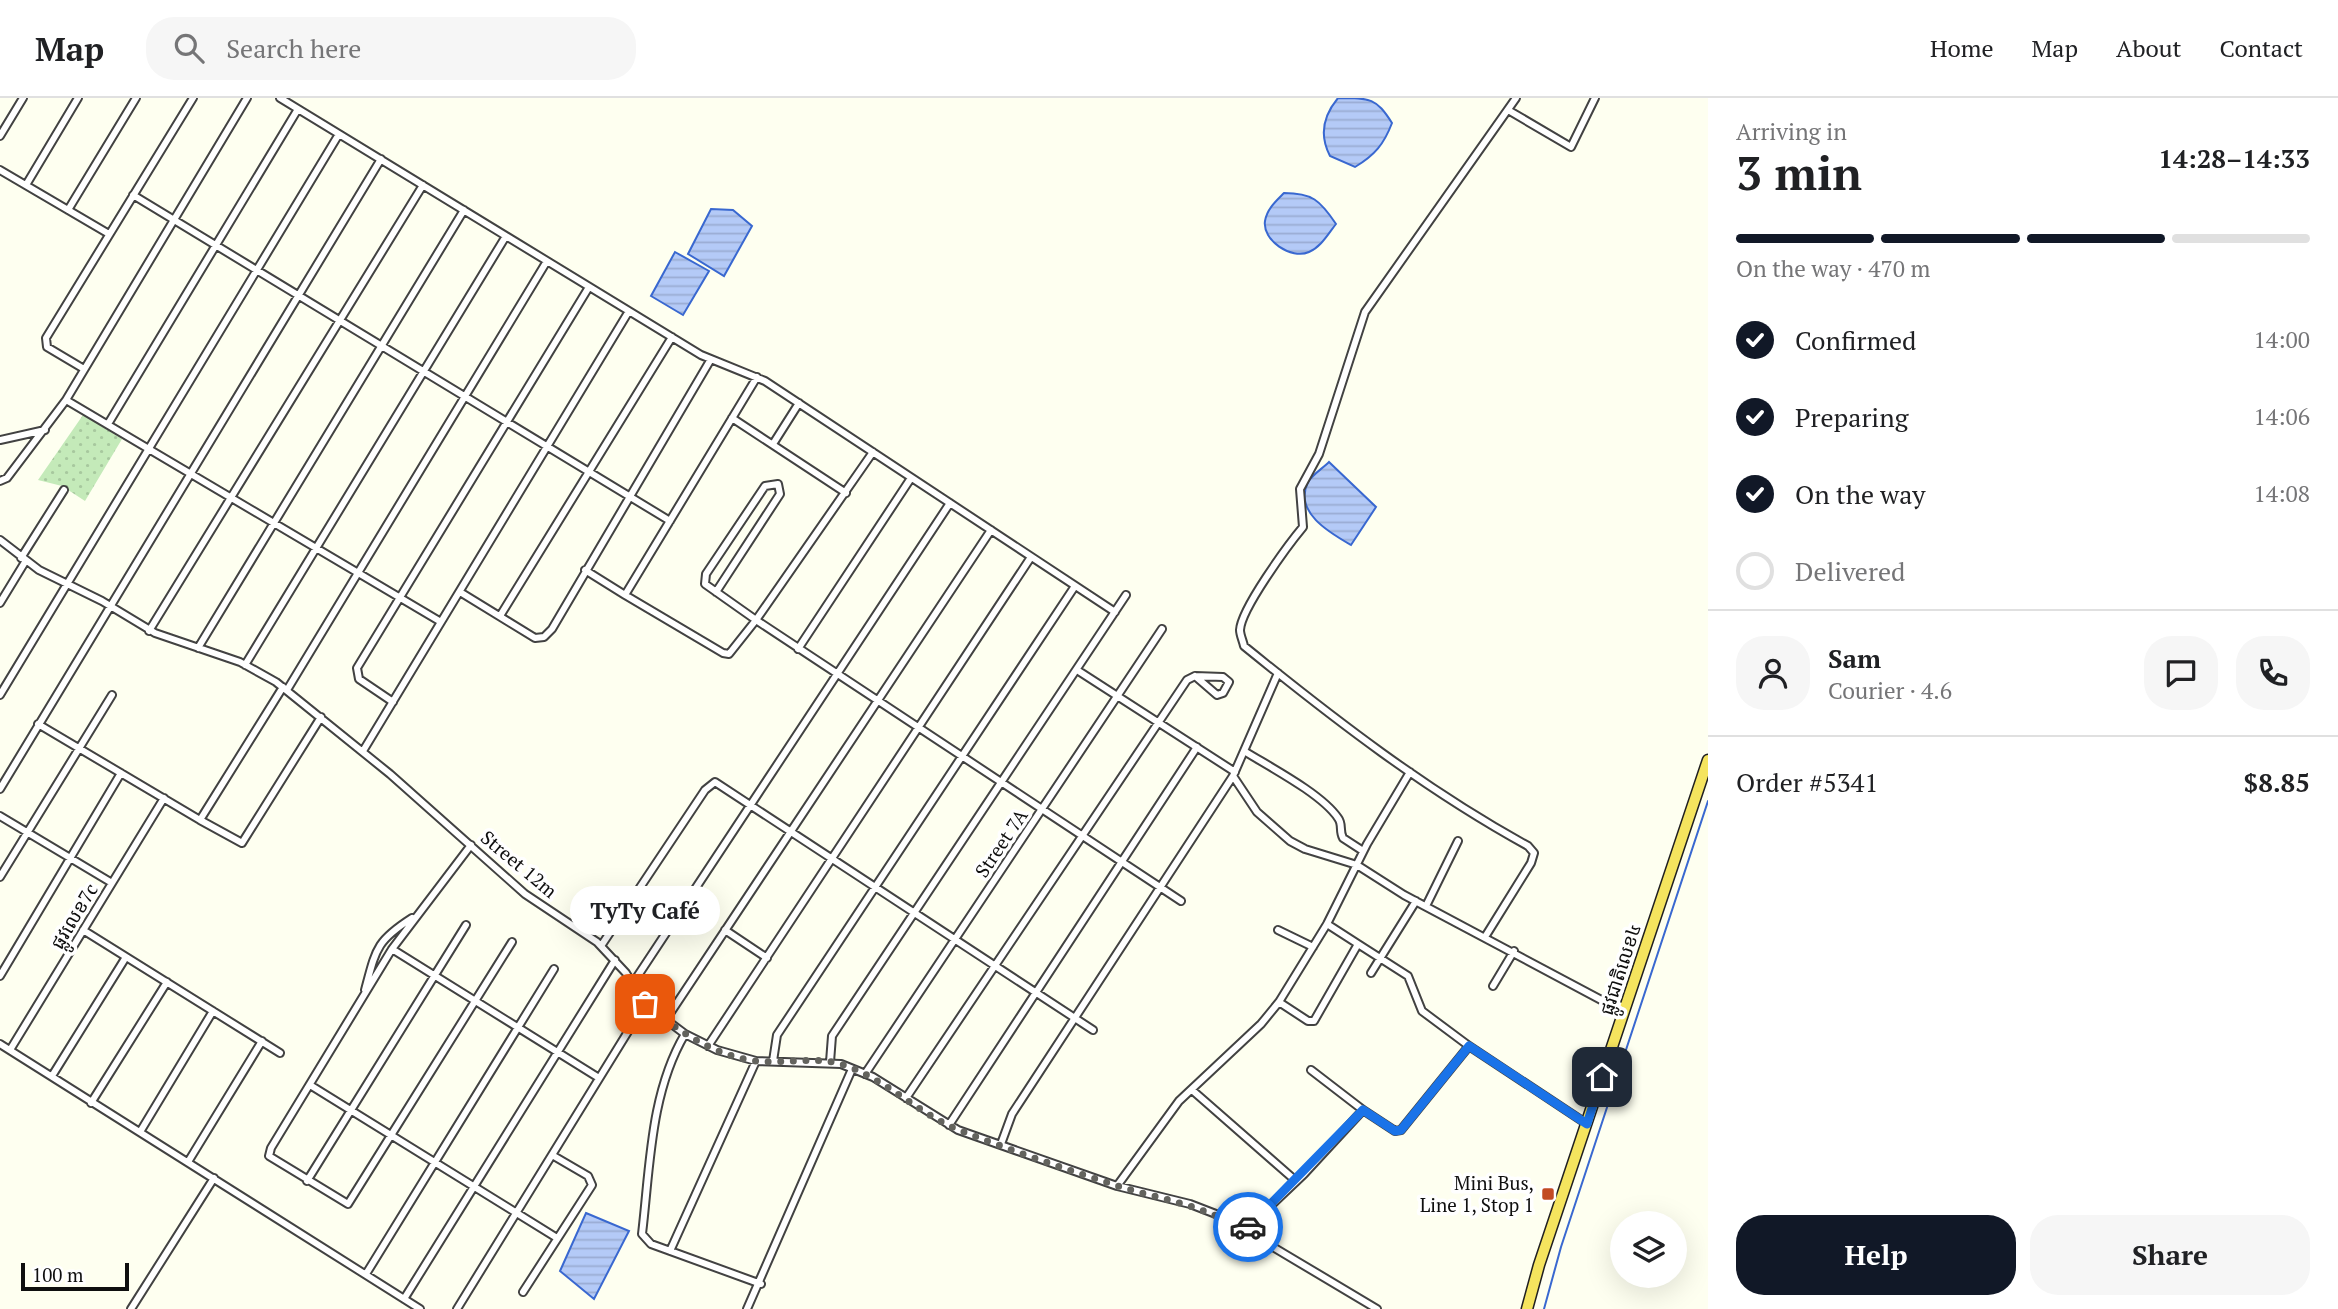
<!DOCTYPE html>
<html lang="en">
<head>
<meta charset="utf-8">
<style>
  :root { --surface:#fff; --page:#f6f6f6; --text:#202124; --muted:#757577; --line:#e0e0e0; --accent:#111827 }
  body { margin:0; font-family:"PT Serif","Noto Sans Khmer",serif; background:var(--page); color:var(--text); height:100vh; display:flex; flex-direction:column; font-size:26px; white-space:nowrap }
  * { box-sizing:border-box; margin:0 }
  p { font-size:23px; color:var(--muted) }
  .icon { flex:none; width:38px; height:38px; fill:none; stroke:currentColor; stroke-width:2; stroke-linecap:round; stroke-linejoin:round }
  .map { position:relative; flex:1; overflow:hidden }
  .sheet { display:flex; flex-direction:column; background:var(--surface); width:630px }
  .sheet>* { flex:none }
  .buttons { position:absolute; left:1610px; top:1113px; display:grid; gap:14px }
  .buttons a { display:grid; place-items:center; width:77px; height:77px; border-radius:50%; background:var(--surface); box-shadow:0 7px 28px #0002; font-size:35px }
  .scale { position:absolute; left:21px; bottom:18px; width:108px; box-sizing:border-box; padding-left:7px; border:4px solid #0f0f0f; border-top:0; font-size:19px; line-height:24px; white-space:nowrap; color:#0f0f0f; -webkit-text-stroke:5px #fff; paint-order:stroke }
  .pin { position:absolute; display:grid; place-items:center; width:60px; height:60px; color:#fff; margin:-30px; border-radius:14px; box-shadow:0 4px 10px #0006 }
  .courier { position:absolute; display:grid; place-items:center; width:70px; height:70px; margin:-35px; border:5px solid #1a73e8; border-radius:50%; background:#fff; color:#222; box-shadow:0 2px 9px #0007 }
  .bubble { position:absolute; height:49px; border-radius:24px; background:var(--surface); box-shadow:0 7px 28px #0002; font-size:23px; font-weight:700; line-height:49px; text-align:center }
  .summary em { font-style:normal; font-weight:700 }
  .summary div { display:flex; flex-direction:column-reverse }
  .summary { display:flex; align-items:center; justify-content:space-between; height:119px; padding:0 28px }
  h1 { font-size:46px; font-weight:700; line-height:52px }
  .bar { display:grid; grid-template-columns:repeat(4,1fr); gap:10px 7px; align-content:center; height:84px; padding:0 28px }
  .bar i { height:9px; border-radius:5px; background:var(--line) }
  .bar .on { background:var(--accent) }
  .bar p { grid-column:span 4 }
  .line { display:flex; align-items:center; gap:18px; padding:0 28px; border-top:2px solid var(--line) }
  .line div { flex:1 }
  .round { display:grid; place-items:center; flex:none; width:74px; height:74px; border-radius:28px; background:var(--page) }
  ol { padding:0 28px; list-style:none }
  li { display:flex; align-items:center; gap:21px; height:77px }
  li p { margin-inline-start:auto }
  li .icon { padding:7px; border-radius:50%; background:var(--accent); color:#fff; stroke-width:4 }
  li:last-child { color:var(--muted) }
  li i { width:38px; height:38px; border:4px solid var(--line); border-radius:50% }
  .primary-button { display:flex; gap:14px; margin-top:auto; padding:14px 28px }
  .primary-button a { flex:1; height:80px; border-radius:28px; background:var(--accent); color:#fff; font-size:28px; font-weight:700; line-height:80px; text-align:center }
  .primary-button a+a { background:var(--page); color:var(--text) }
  header { display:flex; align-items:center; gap:42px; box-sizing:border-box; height:98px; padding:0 35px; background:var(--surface); border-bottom:2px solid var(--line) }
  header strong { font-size:33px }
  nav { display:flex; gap:38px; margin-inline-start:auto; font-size:24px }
  .search { width:490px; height:63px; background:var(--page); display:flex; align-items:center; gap:18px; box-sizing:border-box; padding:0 24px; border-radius:28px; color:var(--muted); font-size:26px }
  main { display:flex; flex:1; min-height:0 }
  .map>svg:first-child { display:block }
  .grass { fill:url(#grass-dots) }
  .water { fill:url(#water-rules); stroke:#3968d0; stroke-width:2 }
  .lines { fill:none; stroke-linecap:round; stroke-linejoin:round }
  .stream { stroke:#3968d0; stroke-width:2 }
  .minor-casing { stroke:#424242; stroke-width:10 }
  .trunk-casing { stroke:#202020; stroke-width:13 }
  .minor { stroke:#fff; stroke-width:6 }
  .trunk { stroke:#f5e45e; stroke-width:10 }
  .done { stroke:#63635e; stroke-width:7; stroke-dasharray:0 12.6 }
  .route { stroke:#1a73e8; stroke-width:9 }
  .poi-dot { fill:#c24a23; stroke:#fff; stroke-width:2.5 }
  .labels { text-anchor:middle; stroke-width:7; stroke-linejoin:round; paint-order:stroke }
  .street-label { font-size:19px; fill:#0f0f0f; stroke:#fff }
  .poi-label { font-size:19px; fill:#0f0f0f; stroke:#fff; text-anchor:end }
</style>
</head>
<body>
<header>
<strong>Map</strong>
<div class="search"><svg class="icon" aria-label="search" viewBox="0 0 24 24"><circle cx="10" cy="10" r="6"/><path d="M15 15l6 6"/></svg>Search here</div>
<nav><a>Home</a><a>Map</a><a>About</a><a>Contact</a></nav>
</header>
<main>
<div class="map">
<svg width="1708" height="1211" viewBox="0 0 1708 1211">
  <defs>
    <pattern id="grass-dots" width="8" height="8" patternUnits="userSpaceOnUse" patternTransform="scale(1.75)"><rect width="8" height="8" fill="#c4eab9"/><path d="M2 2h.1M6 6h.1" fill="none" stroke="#a7c89e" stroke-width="1.8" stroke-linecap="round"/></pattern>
    <pattern id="water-rules" width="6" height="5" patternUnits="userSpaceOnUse" patternTransform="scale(1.75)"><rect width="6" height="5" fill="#b4caf7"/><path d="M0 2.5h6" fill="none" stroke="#9aacd3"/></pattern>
  </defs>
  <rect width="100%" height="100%" fill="#fefff0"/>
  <!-- grass -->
  <path class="grass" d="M 83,317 L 122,341 L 85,403 L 62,388 L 38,382 Z"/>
  <!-- water -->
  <path class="water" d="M 1338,0 C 1371,0 1376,0 1392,25 C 1384,46 1375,57 1355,69 L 1330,58 C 1319,37 1323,18 1338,0 Z
    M 1284,95 C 1312,95 1320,102 1336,126 C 1328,136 1321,149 1309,154 C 1291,162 1262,142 1265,123 C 1267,111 1276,103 1284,95 Z
    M 711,111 L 733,112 L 752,128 L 724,178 L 688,156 Z
    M 675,154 L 709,173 L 683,217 L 651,198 Z
    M 1329,364 L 1376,409 L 1351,447 C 1330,435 1293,414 1308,384 C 1312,377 1323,370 1329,364 Z
    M 586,1115 L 629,1133 L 594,1201 L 560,1173 Z"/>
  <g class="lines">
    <!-- stream -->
    <path class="stream" d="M 1544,1211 L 1561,1149 L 1708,703"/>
    <!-- minor casing -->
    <g class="minor-casing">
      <path id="minor" d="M 280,0 L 701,257 L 765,283 L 1115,514
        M 1508,12 L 1571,49 L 1595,0
        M 0,38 L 23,0
        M 0,72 L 109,136
        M 26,87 L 78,0
        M 133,97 L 670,423
        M 68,112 L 136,0
        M 84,271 L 47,249 L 46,240 L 193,0
        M 66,302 L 441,524
        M 732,320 L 846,395
        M 108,326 L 298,11
        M 0,342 L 45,332
        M 773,346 L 799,305
        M 873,354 L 756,522 L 1181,803
        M 0,383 L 7,380 L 66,302 L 247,0
        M 0,442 L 39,472 L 102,503 L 155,535 L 240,564 L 276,584 L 390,676 L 525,796 L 597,844 L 626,875 L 645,906 L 685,936 L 717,952 L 756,963 L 841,966 L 873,979 L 958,1032 L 1117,1088 L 1190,1106 L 1221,1118 L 1377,1211
        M 21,460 L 64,392
        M 585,472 L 625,497 L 757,279
        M 460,494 L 535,540 L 544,539 L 552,531 L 711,261
        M 625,497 L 723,555 L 729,556 L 756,522 L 705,486 L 706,476 L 765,388 L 778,386 L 780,396 L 716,494
        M 0,505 L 25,464
        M 500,518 L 672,239
        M 149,533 L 423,87
        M 198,550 L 464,112
        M 798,551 L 911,380
        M 245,567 L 506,138
        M 1077,572 L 1235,674
        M 1278,575 L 1233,678 L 1257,714 L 1290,743 L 1305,751 L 1357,767 L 1404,797 L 1605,904 L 1626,909
        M 287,592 L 547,163
        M 0,597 L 339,36
        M 393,604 L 359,581 L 357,570 L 589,189
        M 38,626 L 200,722 L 283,589
        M 363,653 L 629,213
        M 1244,653 C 1270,669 1322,696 1338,720 C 1343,726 1339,733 1343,740 L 1363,753
        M 0,691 L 381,61
        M 0,718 L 112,785
        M 200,722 L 242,745 L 321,619
        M 471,747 L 392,851 L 271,1050 L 269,1058 L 348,1106 L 512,844
        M 0,779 L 112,597
        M 1426,808 L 1458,743
        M 1327,826 L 1358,846
        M 83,832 L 280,955
        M 725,832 L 767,860
        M 1278,832 L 1313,849
        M 1485,839 L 1531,765 L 1534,755 L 1528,748 C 1426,692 1334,621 1244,548 C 1243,543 1240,537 1240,532 C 1241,511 1288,447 1303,429 L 1300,391 L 1319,356 L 1365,214 L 1516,0
        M 601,848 L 705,692 L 715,684 L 1093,932
        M 392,851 L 599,980
        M 1371,875 L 1416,803
        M 0,878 L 121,675
        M 633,885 L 950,405
        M 1493,888 L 1514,853
        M 365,892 C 376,851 376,843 412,820
        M 1279,904 L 1308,923 L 1314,923 L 1358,846 L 1408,878 L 1422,913 L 1469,948 L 1587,1026
        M 665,923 L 991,432
        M 685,936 C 650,995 650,1070 642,1136 L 651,1146 L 761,1186
        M 0,946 L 420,1211
        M 708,948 L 1031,459
        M 10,952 L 164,700
        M 773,963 L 777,937 L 1075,488
        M 830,964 L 832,938 L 1126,497
        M 1311,972 L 1363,1012 L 1395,1033 L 1401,1032 L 1469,948
        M 865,976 L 1162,531
        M 52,978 L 126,859
        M 310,987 L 557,1140
        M 1192,992 L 1296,1083
        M 906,1000 L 1187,582 L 1195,578 L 1223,579 L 1229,584 L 1223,595 L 1217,597 L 1195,578
        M 91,1005 L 167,884
        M 949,1027 L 1197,649
        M 140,1034 L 213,913
        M 1001,1046 L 1012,1016 L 1233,678
        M 188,1064 L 262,943
        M 307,1083 L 466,827
        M 1117,1088 L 1179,1003 L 1261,926 L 1279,904 L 1327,826 L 1367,746 L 1410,674
        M 1244,1133 L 1304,1076 L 1363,1012
        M 670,1153 L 756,963
        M 366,1176 L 554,871
        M 523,1194 L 592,1087 L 588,1078 L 552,1057
        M 404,1201 L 615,862
        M 131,1211 L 214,1080
        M 457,1211 L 645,906
        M 747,1211 L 852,971"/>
    </g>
    <!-- trunk casing -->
    <g class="trunk-casing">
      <path id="trunk" d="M 1527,1211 L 1539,1167 L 1708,662"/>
    </g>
    <!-- minor -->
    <use href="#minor" class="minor"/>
    <!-- trunk -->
    <use href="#trunk" class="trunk"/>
  </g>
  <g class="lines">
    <!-- done -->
    <path class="done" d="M 645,906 C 677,932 714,958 756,963 C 784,966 814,958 841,966 C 885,980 918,1016 961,1033 C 1011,1052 1064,1071 1115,1087 C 1161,1102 1203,1106 1244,1133 L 1248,1129"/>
    <!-- route -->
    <path class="route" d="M 1248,1129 L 1363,1012 L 1395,1033 L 1401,1032 L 1469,948 L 1587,1026 L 1602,979"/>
  </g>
  <!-- markers -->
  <rect class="poi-dot" x="1541" y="1089" width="14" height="14" rx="3.5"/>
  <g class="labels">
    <!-- street labels -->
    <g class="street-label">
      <text transform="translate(1001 745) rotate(-56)" y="7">Street 7A</text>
      <text transform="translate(519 766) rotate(40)" y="7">Street 12m</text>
      <text transform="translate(74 818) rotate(-59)" y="7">ផ្លូវលេខ7c</text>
      <text transform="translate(1620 871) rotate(-72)" y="7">ផ្លូវជាតិលេខ៤</text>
    </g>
    <!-- poi labels -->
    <g class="poi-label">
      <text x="1534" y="1092">Mini Bus,<tspan x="1534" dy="22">Line 1, Stop 1</tspan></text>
    </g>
  </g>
</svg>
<div class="buttons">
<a><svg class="icon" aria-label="layers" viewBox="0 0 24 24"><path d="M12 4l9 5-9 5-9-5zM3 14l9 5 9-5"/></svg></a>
</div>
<div class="scale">100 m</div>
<div class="pin" style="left:645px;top:906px;background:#ea580c"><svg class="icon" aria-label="bag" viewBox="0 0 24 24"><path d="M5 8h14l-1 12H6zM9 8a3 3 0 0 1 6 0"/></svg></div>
<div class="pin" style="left:1602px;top:979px;background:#1f2937"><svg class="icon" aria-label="home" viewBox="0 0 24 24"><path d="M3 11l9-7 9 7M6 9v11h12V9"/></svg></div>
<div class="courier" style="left:1248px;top:1129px"><svg class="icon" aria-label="car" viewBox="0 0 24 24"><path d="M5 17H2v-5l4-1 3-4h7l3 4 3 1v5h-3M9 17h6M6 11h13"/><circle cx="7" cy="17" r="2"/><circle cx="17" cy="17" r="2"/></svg></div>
<div class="bubble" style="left:570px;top:788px;width:150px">TyTy Café</div>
</div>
<section class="sheet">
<div class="summary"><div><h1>3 min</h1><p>Arriving in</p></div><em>14:28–14:33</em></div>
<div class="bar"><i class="on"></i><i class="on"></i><i class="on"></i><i></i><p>On the way · 470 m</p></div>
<ol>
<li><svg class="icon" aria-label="check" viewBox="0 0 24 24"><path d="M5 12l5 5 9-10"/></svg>Confirmed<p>14:00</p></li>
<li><svg class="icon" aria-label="check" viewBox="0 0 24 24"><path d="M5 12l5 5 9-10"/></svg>Preparing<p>14:06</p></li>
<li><svg class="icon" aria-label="check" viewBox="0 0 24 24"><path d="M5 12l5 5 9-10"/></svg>On the way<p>14:08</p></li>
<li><i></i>Delivered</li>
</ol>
<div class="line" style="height:126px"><a class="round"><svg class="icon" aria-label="person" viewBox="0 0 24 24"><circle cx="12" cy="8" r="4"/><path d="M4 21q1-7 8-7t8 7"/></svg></a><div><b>Sam</b><p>Courier · 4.6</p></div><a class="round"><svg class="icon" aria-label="chat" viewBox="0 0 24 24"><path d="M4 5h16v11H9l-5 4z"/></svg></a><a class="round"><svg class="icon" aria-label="phone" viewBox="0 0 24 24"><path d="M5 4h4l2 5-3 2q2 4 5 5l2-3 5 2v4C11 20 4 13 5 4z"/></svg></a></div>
<div class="line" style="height:91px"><div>Order #5341</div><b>$8.85</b></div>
<div class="primary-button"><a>Help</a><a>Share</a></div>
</section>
</main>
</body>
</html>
